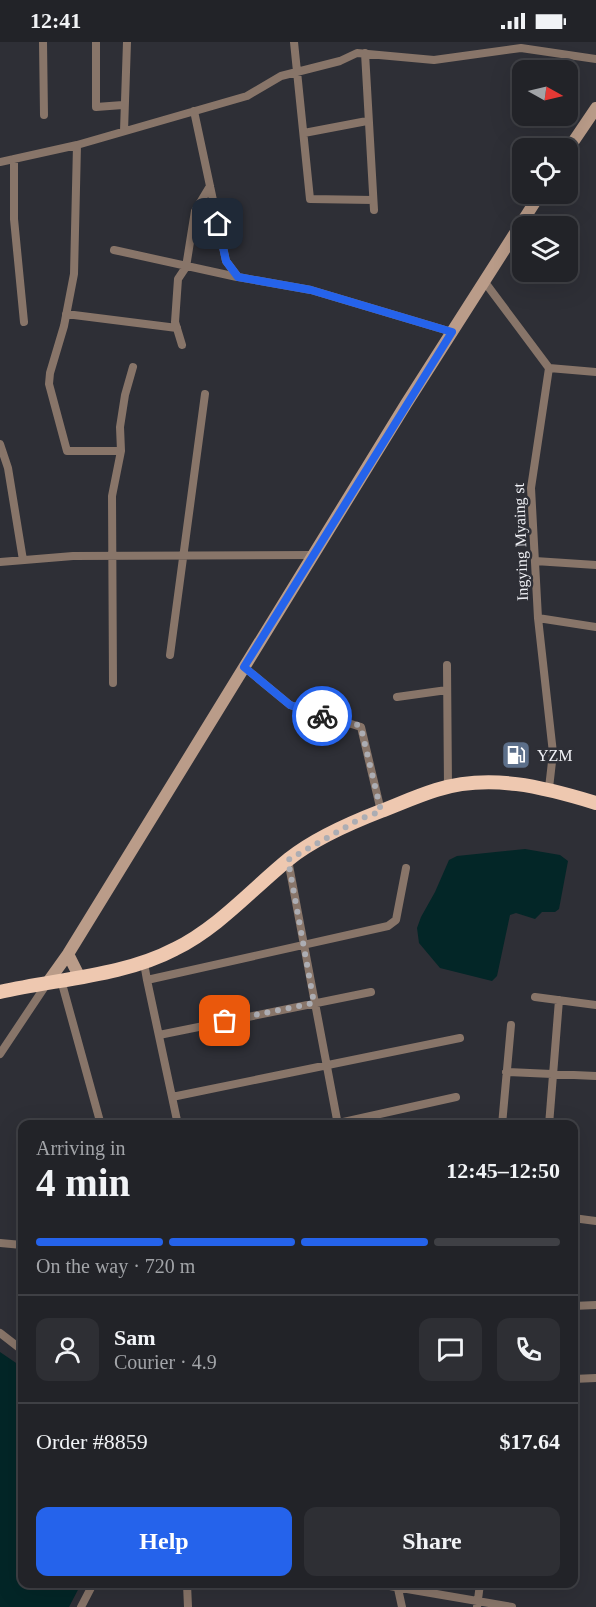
<!DOCTYPE html>
<html lang="en">
<head>
<meta charset="utf-8">
<style>
  :root { --surface:#222328; --page:#2e2f34; --text:#f1f3f6; --muted:#a2a4a8; --line:#3f4045; --accent:#2563eb }
  body { margin:0; font-family:"Times New Roman",serif; background:var(--page); color:var(--text); height:100vh; display:flex; flex-direction:column; font-size:22px; white-space:nowrap }
  * { box-sizing:border-box; margin:0 }
  p { font-size:20px; color:var(--muted) }
  .icon { flex:none; width:33px; height:33px; fill:none; stroke:currentColor; stroke-width:2; stroke-linecap:round; stroke-linejoin:round }
  .map { position:relative; flex:1; overflow:hidden }
  .side { position:absolute; left:18px; top:1078px; width:560px; height:468px; display:flex; flex-direction:column; background:var(--surface); border-radius:12px; box-shadow:0 6px 24px #0002,0 0 0 2px var(--line) }
  .side>* { flex:none }
  .needle { width:39px; rotate:98deg }
  .controls { position:absolute; left:512px; top:18px; display:grid; gap:12px }
  .controls a { display:grid; place-items:center; width:66px; height:66px; border-radius:12px; background:var(--surface); box-shadow:0 6px 24px #0002,0 0 0 2px var(--line); font-size:30px }
  .pin { position:absolute; display:grid; place-items:center; width:51px; height:51px; color:#fff; margin:-26px; border-radius:12px; box-shadow:0 3px 9px #0006 }
  .courier { position:absolute; display:grid; place-items:center; width:60px; height:60px; margin:-30px; border:4px solid #2563eb; border-radius:50%; background:#fff; color:#222; box-shadow:0 2px 8px #0007 }
  .head em { font-style:normal; font-weight:600 }
  .head div { display:flex; flex-direction:column-reverse }
  .head { display:flex; align-items:center; justify-content:space-between; height:102px; padding:0 18px }
  h1 { font-size:39px; font-weight:600; line-height:45px }
  .bar { display:grid; grid-template-columns:repeat(4,1fr); gap:9px 6px; align-content:center; height:72px; padding:0 18px }
  .bar i { height:8px; border-radius:4px; background:var(--line) }
  .bar .selected { background:var(--accent) }
  .bar p { grid-column:span 4 }
  .line { display:flex; align-items:center; gap:15px; padding:0 18px; border-top:2px solid var(--line) }
  .line div { flex:1 }
  .round { display:grid; place-items:center; flex:none; width:63px; height:63px; border-radius:12px; background:var(--page) }
  .button { display:flex; gap:12px; margin-top:auto; padding:12px 18px }
  .button a { flex:1; height:69px; border-radius:12px; background:var(--accent); color:#fff; font-size:24px; font-weight:600; line-height:69px; text-align:center }
  .button a+a { background:var(--page); color:var(--text) }
  .status { display:flex; justify-content:space-between; align-items:center; height:42px; padding:0 30px; background:var(--surface); direction:ltr }
  .status svg { height:16px; fill:currentColor }
  .map>svg:first-child { display:block }
  .water { fill:#032627 }
  .lines { fill:none; stroke-linecap:round; stroke-linejoin:round }
  .minor { stroke:#887569; stroke-width:8 }
  .secondary { stroke:#ba9c89; stroke-width:12 }
  .trunk { stroke:#eec8b0; stroke-width:14 }
  .done { stroke:#acadb3; stroke-width:6; stroke-dasharray:0 10.8 }
  .route { stroke:#2563eb; stroke-width:8 }
  .labels { text-anchor:middle; stroke-width:5; stroke-linejoin:round; paint-order:stroke }
  .street-label { font-size:16px; fill:#f0f1f6; stroke:#2e2f36 }
  .poi-label { font-size:16px; fill:#f0f1f6; stroke:#2e2f36; text-anchor:start }
</style>
</head>
<body>
<div class="status"><b>12:41</b><svg viewBox="0 0 49 12"><path d="M0 12V9h3v3zM5 12V6h3v6zM10 12V3h3v9zM15 12V0h3v12zM26 1h20v11H26zM47 4h2v5h-2z"/></svg></div>
<div class="map">
<svg width="596" height="1565" viewBox="0 0 596 1565">
  <rect width="100%" height="100%" fill="#2e2f36"/>
  <!-- water -->
  <path class="water" d="M 525,807 L 560,813 L 568,819 L 559,867 L 555,870 L 542,870 L 535,877 L 516,871 L 510,873 L 497,934 L 492,939 L 440,926 L 419,901 L 417,886 L 421,875 L 435,850 L 449,818 L 457,814 Z
    M 0,1310 L 22,1325 L 22,1542 L 81,1542 L 69,1565 L 0,1565 Z"/>
  <g class="lines">
    <!-- minor -->
    <path class="minor" d="M 43,0 L 44,73
      M 96,0 L 96,65 L 123,63
      M 294,0 L 310,157 L 373,158
      M 365,11 L 374,168
      M 194,69 L 226,219 L 238,235 L 311,248 L 452,290
      M 124,89 L 127,0
      M 304,91 L 367,79
      M 77,103 L 74,232 L 64,284 L 50,331 L 49,342 L 67,409 L 121,409
      M 14,117 L 14,177 L 24,280
      M 0,120 L 77,103 L 247,54 L 281,34 L 340,19 L 357,11 L 434,18 L 521,6 L 596,17
      M 114,208 L 237,235
      M 484,239 L 549,326 L 531,446 L 538,576 L 553,711 L 549,746
      M 66,272 L 177,286
      M 182,303 L 175,280 L 178,237 L 186,225 L 195,169 L 210,144
      M 549,326 L 596,330
      M 0,402 L 8,426 L 23,518
      M 535,519 L 596,523
      M 0,520 L 73,514 L 313,513
      M 538,576 L 596,585
      M 170,613 L 205,352
      M 447,623 L 448,745
      M 244,625 L 290,663 L 361,685 L 381,769
      M 113,641 L 112,454 L 121,409 L 120,385 L 125,353 L 133,325
      M 397,655 L 447,648
      M 288,818 L 338,1083
      M 144,921 L 147,938 L 388,884 L 396,878 L 406,826
      M 61,938 L 101,1083
      M 147,938 L 178,1083
      M 535,955 L 596,963
      M 159,993 L 371,950
      M 0,1012 L 48,940
      M 506,1030 L 596,1034
      M 172,1055 L 460,996
      M 330,1083 L 456,1055
      M 502,1083 L 511,983
      M 549,1083 L 559,958
      M 573,1176 L 596,1179
      M 0,1201 L 22,1203
      M 573,1264 L 596,1263
      M 0,1291 L 22,1308
      M 573,1337 L 596,1336
      M 187,1542 L 188,1565
      M 378,1542 L 512,1565
      M 397,1542 L 402,1565
      M 81,1565 L 93,1542
      M 477,1565 L 480,1542"/>
    <!-- secondary -->
    <path class="secondary" d="M 567,109 L 596,66
      M 68,912 L 79,934
      M 48,940 L 68,912 L 406,362 L 540,152"/>
    <!-- trunk -->
    <path class="trunk" d="M 0,950 C 57,937 124,934 175,907 C 218,886 252,847 289,817 C 315,796 350,781 381,769 C 399,762 417,754 436,748 C 490,731 544,745 596,761"/>
  </g>
  <g class="lines">
    <!-- done -->
    <path class="done" d="M 225,979 L 314,961 L 288,818 L 360,777 L 381,769 L 361,686 L 355,681 L 322,674"/>
    <!-- route -->
    <path class="route" d="M 218,182 L 226,219 L 238,235 L 311,248 L 452,290 L 244,625 L 290,663 L 322,674"/>
  </g>
  <!-- icons -->
  <defs>
    <g id="fuel-square" transform="scale(1.5)"><rect x="-9" y="-9" width="18" height="18" rx="4" fill="#5c6f8a" stroke="#2e2f36"/><path d="M-5.5-6h7V0h2V4h1.3V-2.5L3-4.5l.8-.8L6-3V5H2.5V1h-1V6h-7ZM-4.2-4.7v3.2H.2V-4.7Z" fill="#fff"/></g>
  </defs>
  <g fill-rule="evenodd">
    <use href="#fuel-square" x="516" y="713"/>
  </g>
  <g class="labels">
    <!-- street labels -->
    <g class="street-label">
      <text transform="translate(520 500) rotate(-92)" y="6">Ingying Myaing st</text>
    </g>
    <!-- poi labels -->
    <g class="poi-label">
      <text x="537" y="719">YZM</text>
    </g>
  </g>
</svg>
<div class="controls">
<a><svg class="needle" viewBox="-14 -14 28 28"><path d="M0-13l5 13h-10z" fill="#e53935"/><path d="M0 13l5-13h-10z" fill="#a2a4a8"/></svg></a>
<a><svg class="icon" aria-label="locate" viewBox="0 0 24 24"><circle cx="12" cy="12" r="6"/><path d="M12 2v4M12 18v4M2 12h4M18 12h4"/></svg></a>
<a><svg class="icon" aria-label="layers" viewBox="0 0 24 24"><path d="M12 4l9 5-9 5-9-5zM3 14l9 5 9-5"/></svg></a>
</div>
<div class="pin" style="left:225px;top:979px;background:#ea580c"><svg class="icon" aria-label="bag" viewBox="0 0 24 24"><path d="M5 8h14l-1 12H6zM9 8a3 3 0 0 1 6 0"/></svg></div>
<div class="pin" style="left:218px;top:182px;background:#1f2937"><svg class="icon" aria-label="home" viewBox="0 0 24 24"><path d="M3 11l9-7 9 7M6 9v11h12V9"/></svg></div>
<div class="courier" style="left:322px;top:674px"><svg class="icon" aria-label="bike" viewBox="0 0 24 24"><circle cx="6" cy="16" r="4"/><circle cx="18" cy="16" r="4"/><path d="M6 16l4-8h5l3 8M10 8l3 8H6M13 5h3"/></svg></div>
<section class="side">
<div class="head"><div><h1>4 min</h1><p>Arriving in</p></div><em>12:45–12:50</em></div>
<div class="bar"><i class="selected"></i><i class="selected"></i><i class="selected"></i><i></i><p>On the way · 720 m</p></div>
<div class="line" style="height:108px"><a class="round"><svg class="icon" aria-label="person" viewBox="0 0 24 24"><circle cx="12" cy="8" r="4"/><path d="M4 21q1-7 8-7t8 7"/></svg></a><div><b>Sam</b><p>Courier · 4.9</p></div><a class="round"><svg class="icon" aria-label="chat" viewBox="0 0 24 24"><path d="M4 5h16v11H9l-5 4z"/></svg></a><a class="round"><svg class="icon" aria-label="phone" viewBox="0 0 24 24"><path d="M5 4h4l2 5-3 2q2 4 5 5l2-3 5 2v4C11 20 4 13 5 4z"/></svg></a></div>
<div class="line" style="height:78px"><div>Order #8859</div><b>$17.64</b></div>
<div class="button"><a>Help</a><a>Share</a></div>
</section>
</div>
</body>
</html>
